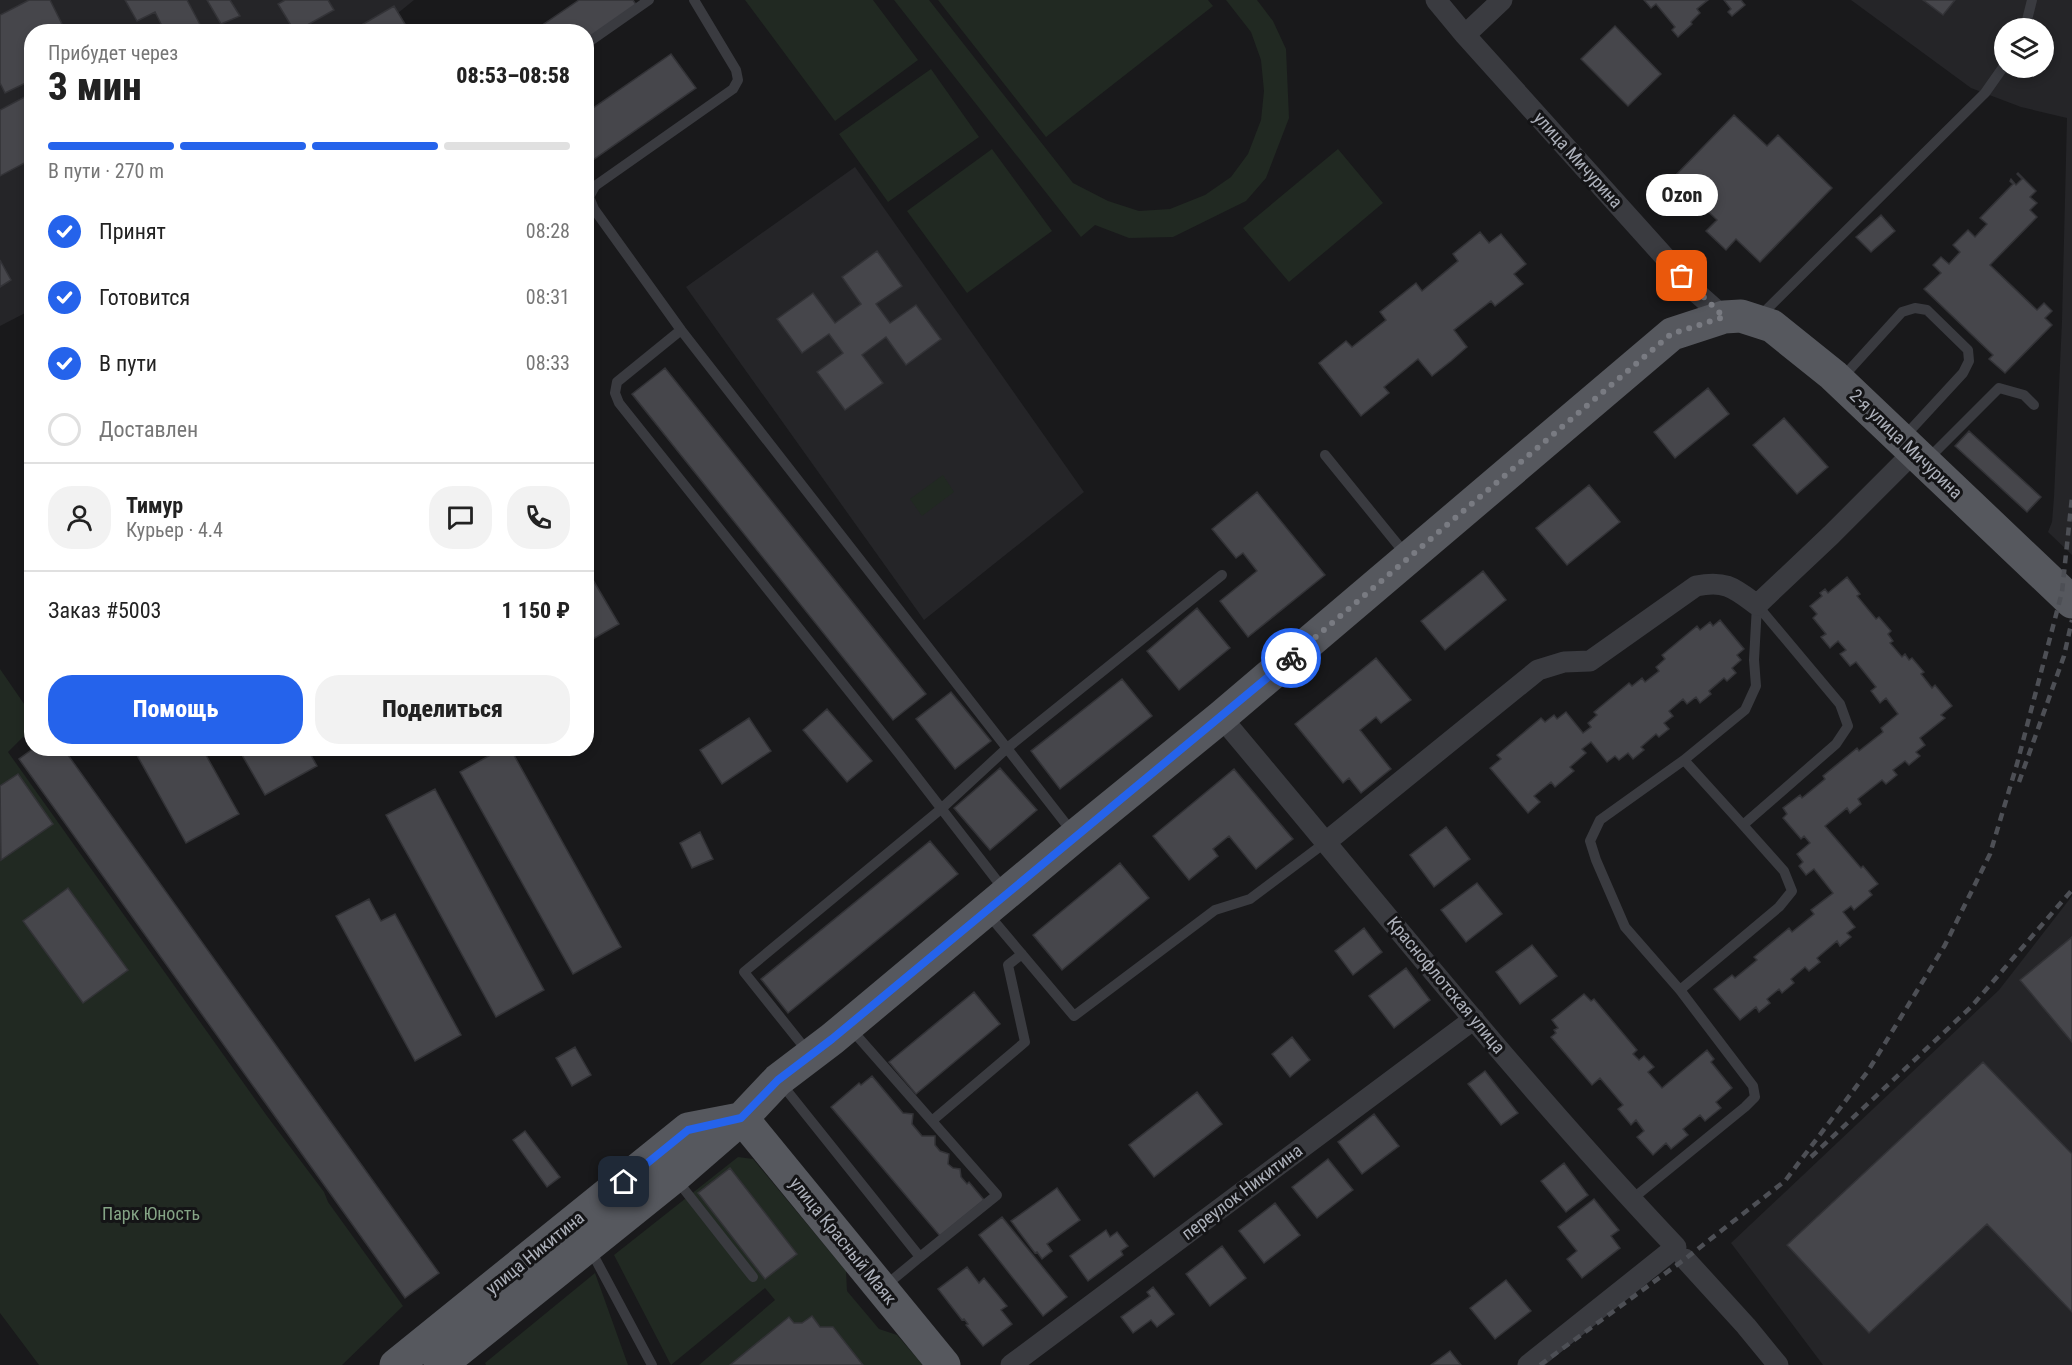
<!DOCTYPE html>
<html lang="ru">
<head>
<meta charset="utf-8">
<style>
  :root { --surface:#fff; --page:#f2f2f2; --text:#222; --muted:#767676; --line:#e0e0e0; --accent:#2563eb }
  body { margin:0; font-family:"Roboto Condensed",sans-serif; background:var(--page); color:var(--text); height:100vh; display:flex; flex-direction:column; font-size:22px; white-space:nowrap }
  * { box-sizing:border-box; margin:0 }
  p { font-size:20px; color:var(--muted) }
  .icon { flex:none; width:33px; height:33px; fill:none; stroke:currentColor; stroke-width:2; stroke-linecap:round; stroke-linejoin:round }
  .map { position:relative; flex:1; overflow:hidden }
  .details { position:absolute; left:24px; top:24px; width:570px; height:732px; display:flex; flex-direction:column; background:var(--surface); border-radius:24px; box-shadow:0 3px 9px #0003 }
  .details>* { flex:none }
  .tools { position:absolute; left:1994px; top:18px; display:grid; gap:12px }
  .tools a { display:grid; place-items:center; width:60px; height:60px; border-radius:50%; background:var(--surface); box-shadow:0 3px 9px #0003; font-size:30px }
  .pin { position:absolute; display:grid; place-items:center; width:51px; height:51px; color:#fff; margin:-26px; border-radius:12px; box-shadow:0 3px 9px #0006 }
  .courier { position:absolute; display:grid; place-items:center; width:60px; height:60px; margin:-30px; border:4px solid #2563eb; border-radius:50%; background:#fff; color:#222; box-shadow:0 2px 8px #0007 }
  .bubble { position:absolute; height:42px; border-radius:21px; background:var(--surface); box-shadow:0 3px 9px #0003; font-size:20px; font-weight:800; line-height:42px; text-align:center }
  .head em { font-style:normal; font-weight:800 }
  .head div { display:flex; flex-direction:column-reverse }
  .head { display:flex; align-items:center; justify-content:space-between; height:102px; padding:0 24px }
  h1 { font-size:39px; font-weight:800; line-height:45px }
  .bar { display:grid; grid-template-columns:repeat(4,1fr); gap:9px 6px; align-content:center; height:72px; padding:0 24px }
  .bar i { height:8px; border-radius:4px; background:var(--line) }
  .bar .active { background:var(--accent) }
  .bar p { grid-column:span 4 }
  .line { display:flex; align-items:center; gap:15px; padding:0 24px; border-top:2px solid var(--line) }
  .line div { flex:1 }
  .round { display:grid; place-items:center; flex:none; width:63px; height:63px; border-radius:24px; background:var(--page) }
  ol { padding:0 24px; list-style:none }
  li { display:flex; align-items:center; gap:18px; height:66px }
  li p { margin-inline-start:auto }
  li .icon { padding:6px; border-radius:50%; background:var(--accent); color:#fff; stroke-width:4 }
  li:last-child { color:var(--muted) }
  li i { width:33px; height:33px; border:3px solid var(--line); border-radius:50% }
  .button { display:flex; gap:12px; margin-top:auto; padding:12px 24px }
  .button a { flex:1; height:69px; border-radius:24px; background:var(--accent); color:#fff; font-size:24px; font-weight:800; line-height:69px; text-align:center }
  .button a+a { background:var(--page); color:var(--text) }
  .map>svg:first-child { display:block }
  .built { fill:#252528; fill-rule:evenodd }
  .green { fill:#212922 }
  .building { fill:#46464b; stroke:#333337; stroke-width:1.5 }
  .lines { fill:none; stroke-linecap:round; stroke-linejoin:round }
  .service { stroke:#3a3b40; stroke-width:10 }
  .minor { stroke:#3a3b40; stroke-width:21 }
  .primary { stroke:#56585e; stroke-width:33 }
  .rail { stroke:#4d4f55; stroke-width:4.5; stroke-dasharray:8 6; stroke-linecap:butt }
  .done { stroke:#797b82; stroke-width:6; stroke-dasharray:0 10.8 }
  .route { stroke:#2563eb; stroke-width:8 }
  .labels { text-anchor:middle; stroke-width:6; stroke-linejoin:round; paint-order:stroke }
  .street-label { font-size:18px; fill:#acb0ba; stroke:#141416 }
  .park-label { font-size:18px; fill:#84a485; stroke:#141416 }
</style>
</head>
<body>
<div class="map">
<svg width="2072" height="1365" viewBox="0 0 2072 1365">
  <rect width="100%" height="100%" fill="#19191b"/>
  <!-- built -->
  <path class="built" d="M 0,0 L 414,0 L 376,31 L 32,32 L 31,310 L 0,326 Z
    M 1851,0 L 2072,0 L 2072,555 L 2048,532 L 2052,522 L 2054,497 L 2062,321 L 2067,118 L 2021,107 L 1971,88 ZM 2004,28 L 2043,28 L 2043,68 L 2004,68 Z
    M 855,167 L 1084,492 L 924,620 L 686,287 Z
    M 2072,896 L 2072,1365 L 1823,1365 L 1731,1243 L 1999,990 Z"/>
  <!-- green -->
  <path class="green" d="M 745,0 L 873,0 L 918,60 L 835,121 Z
    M 894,0 L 929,0 L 1073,183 L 1108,201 L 1139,211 L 1170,209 L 1205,195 L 1231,177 L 1248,154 L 1261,120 L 1264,91 L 1261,60 L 1251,32 L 1226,0 L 1257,0 L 1273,21 L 1286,49 L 1289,118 L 1266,178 L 1246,201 L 1173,237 L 1129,238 L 1095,225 L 1081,237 Z
    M 938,0 L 1208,0 L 1213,6 L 1046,137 Z
    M 931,69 L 979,137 L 888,202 L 839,134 Z
    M 992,149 L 1052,231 L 967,293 L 907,211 Z
    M 1338,149 L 1383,203 L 1289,282 L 1243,228 Z
    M 943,475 L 954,492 L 922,516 L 910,499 Z
    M 0,669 L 31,714 L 31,729 L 8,752 L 267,1116 L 324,1192 L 328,1202 L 403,1306 L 342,1365 L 39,1365 L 0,1313 Z
    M 738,1157 L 753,1159 L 846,1271 L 847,1291 L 879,1329 L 897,1335 L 923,1365 L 863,1365 L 820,1327 L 794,1323 L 789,1317 L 730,1365 L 699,1365 L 775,1300 L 765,1288 L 671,1365 L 614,1255 Z
    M 595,1273 L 628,1365 L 486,1365 L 485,1363 Z"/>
  <!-- building -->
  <path class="building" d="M 29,0 L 50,0 L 66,32 L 32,32 L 32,80 L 5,93 L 0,83 L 0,15 Z
    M 125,0 L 187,0 L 204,32 L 165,32 L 155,12 L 137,21 Z
    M 207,0 L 230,0 L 240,16 L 221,24 Z
    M 285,0 L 328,0 L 334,10 L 295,32 L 278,4 Z
    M 579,0 L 633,0 L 637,6 L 586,41 L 586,32 L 540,32 L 538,28 Z
    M 1644,0 L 1708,0 L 1697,9 L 1700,13 L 1691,22 L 1692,24 L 1678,37 L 1672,30 L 1675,27 L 1656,4 L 1651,8 Z
    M 1724,0 L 1741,0 L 1745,5 L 1732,16 L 1728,12 L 1731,9 Z
    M 1923,0 L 1955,0 L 1943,15 Z
    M 394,6 L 408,29 L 403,32 L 361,32 L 358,27 Z
    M 1615,26 L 1661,74 L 1628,106 L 1581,59 Z
    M 671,54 L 696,88 L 587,164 L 586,113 Z
    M 32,93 L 32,159 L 0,176 L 0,110 Z
    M 1734,115 L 1767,146 L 1778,135 L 1832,188 L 1760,262 L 1736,239 L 1726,250 L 1706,231 L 1717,220 L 1673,178 Z
    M 2018,173 L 2036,191 L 2030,197 L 2037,203 L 2030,210 L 2037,217 L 1990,265 L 2037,310 L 2044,303 L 2052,311 L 2045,318 L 2052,325 L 2005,373 L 1989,359 L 1993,355 L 1924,289 L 1941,273 L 1933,265 L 1941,257 L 1949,264 L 1960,252 L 1953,245 L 1968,230 L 1975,237 L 1987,224 L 1980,218 L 2013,184 L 2010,181 L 2011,179 L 2016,185 L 2022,179 L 2017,174 Z
    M 1881,215 L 1895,231 L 1871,252 L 1856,237 Z
    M 1480,232 L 1489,243 L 1501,234 L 1526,264 L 1514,274 L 1523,284 L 1495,306 L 1491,301 L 1454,330 L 1467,347 L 1451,361 L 1432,376 L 1418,359 L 1384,387 L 1389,393 L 1361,416 L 1319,363 L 1346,341 L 1352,347 L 1386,320 L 1380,312 L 1416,283 L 1422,291 L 1458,261 L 1453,254 Z
    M 877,251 L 902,286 L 876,304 L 890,323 L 916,305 L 941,339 L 906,365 L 886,337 L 862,355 L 883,383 L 845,410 L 817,372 L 843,353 L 829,334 L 802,353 L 777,319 L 813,293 L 835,323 L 861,304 L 842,277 Z
    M 0,260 L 11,280 L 0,287 Z
    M 665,368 L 926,694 L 893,720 L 632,394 Z
    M 1708,388 L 1729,414 L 1675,458 L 1654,432 Z
    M 1784,418 L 1828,467 L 1797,494 L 1753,445 Z
    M 1969,431 L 2041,497 L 2027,512 L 1955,446 Z
    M 1589,485 L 1620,522 L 1567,565 L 1536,528 Z
    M 1257,492 L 1325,575 L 1248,637 L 1220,601 L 1257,571 L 1243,553 L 1236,558 L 1212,529 Z
    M 586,568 L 619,624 L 586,643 Z
    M 1483,571 L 1506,600 L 1445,650 L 1421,621 Z
    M 1847,577 L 1860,594 L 1857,596 L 1876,619 L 1879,617 L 1891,631 L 1888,634 L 1893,641 L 1890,643 L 1902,657 L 1905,654 L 1909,660 L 1912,658 L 1924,672 L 1921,674 L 1932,688 L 1935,685 L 1952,706 L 1941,715 L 1945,718 L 1920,738 L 1925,745 L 1916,752 L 1920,756 L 1909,765 L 1905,761 L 1893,770 L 1897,775 L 1886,784 L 1882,780 L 1858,799 L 1861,804 L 1850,813 L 1847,808 L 1825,826 L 1861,868 L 1863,866 L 1878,884 L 1869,891 L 1872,895 L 1854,910 L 1851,906 L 1843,912 L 1855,927 L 1847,933 L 1851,937 L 1840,946 L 1837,941 L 1817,958 L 1820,962 L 1809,971 L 1805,967 L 1791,979 L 1794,983 L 1782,993 L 1779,989 L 1767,999 L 1770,1003 L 1759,1012 L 1756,1007 L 1740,1020 L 1714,989 L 1732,975 L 1735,978 L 1757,960 L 1754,957 L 1789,928 L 1792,932 L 1814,914 L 1811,910 L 1833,893 L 1814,869 L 1806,875 L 1799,866 L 1803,862 L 1797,854 L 1810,843 L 1804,836 L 1801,839 L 1783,818 L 1787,814 L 1783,808 L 1800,795 L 1802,798 L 1825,779 L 1823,776 L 1857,748 L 1859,751 L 1883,732 L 1881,728 L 1898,714 L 1886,698 L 1880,703 L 1871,691 L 1876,687 L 1856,662 L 1850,666 L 1840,654 L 1846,650 L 1838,641 L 1830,648 L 1821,637 L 1826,634 L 1813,618 L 1817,614 L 1810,606 L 1822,596 L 1820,593 L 1825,589 L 1828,593 Z
    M 1197,608 L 1230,648 L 1179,690 L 1147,651 Z
    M 1720,620 L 1744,649 L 1737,655 L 1741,660 L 1732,668 L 1736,673 L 1727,681 L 1724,678 L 1709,691 L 1711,694 L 1700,703 L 1696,697 L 1687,704 L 1683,699 L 1669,711 L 1673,716 L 1664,723 L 1669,729 L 1659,737 L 1656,734 L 1641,747 L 1644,750 L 1633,759 L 1628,753 L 1619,760 L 1615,756 L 1607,762 L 1591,742 L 1582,749 L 1586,753 L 1570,767 L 1574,771 L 1555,787 L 1551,782 L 1534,796 L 1540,802 L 1528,813 L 1490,768 L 1501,759 L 1497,755 L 1541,718 L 1545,722 L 1554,715 L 1557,719 L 1566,712 L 1583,733 L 1591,727 L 1588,723 L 1597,715 L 1594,712 L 1629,683 L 1632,686 L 1642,678 L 1645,682 L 1659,671 L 1656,667 L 1665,659 L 1662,655 L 1697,626 L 1700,630 L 1710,622 L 1713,626 Z
    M 1376,658 L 1411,700 L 1381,723 L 1376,717 L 1360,730 L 1391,769 L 1361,793 L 1349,778 L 1343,783 L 1295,724 Z
    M 1122,679 L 1152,716 L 1060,789 L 1031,751 Z
    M 951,692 L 991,741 L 955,769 L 916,719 Z
    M 827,709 L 872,761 L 847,782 L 803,730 Z
    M 749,718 L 771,751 L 722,784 L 700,750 Z
    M 34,748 L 63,748 L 439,1273 L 405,1298 L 19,759 Z
    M 133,748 L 202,748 L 239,814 L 186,843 Z
    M 238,748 L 307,748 L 317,766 L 265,795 Z
    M 503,748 L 510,748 L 621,947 L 573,974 L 460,772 Z
    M 1000,768 L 1037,810 L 990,850 L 954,808 Z
    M 1234,769 L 1293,839 L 1256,869 L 1229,836 L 1213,849 L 1218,856 L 1189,880 L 1153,836 Z
    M 18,774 L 53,824 L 1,860 L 0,786 Z
    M 435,789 L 544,990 L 496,1017 L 386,815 Z
    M 1446,827 L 1470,859 L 1434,887 L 1410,855 Z
    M 700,832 L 713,859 L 692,868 L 680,843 Z
    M 930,841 L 958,874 L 788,1013 L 761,979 Z
    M 1120,863 L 1149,898 L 1062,970 L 1033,935 Z
    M 1477,883 L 1502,914 L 1466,942 L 1441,910 Z
    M 68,888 L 128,970 L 83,1003 L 23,921 Z
    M 369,899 L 381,921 L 395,914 L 461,1035 L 415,1061 L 336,916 Z
    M 1364,928 L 1382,952 L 1353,975 L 1335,951 Z
    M 2072,937 L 2072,1042 L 2020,980 Z
    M 1532,945 L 1557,976 L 1520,1004 L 1496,972 Z
    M 1406,968 L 1430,1000 L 1394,1028 L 1369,996 Z
    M 974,992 L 1000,1024 L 916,1094 L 889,1062 Z
    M 1584,994 L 1591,1001 L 1594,999 L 1637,1050 L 1633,1054 L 1639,1060 L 1644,1056 L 1654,1067 L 1648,1072 L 1662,1088 L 1707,1050 L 1714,1059 L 1711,1062 L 1732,1088 L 1716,1102 L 1721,1108 L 1705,1121 L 1700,1115 L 1683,1129 L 1688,1135 L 1671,1149 L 1666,1143 L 1653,1155 L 1637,1137 L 1644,1131 L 1636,1120 L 1631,1125 L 1618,1109 L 1623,1105 L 1600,1078 L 1592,1085 L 1551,1037 L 1556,1033 L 1554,1030 L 1558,1028 L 1552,1020 Z
    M 1292,1037 L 1310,1060 L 1290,1077 L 1272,1054 Z
    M 575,1047 L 591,1075 L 572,1086 L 556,1058 Z
    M 1983,1062 L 2072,1154 L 2072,1312 L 1987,1224 L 1869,1333 L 1787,1245 Z
    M 1485,1071 L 1518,1113 L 1501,1125 L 1468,1084 Z
    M 872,1076 L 903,1113 L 913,1114 L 912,1124 L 922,1136 L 935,1136 L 935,1145 L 940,1151 L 949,1154 L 948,1164 L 953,1168 L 960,1169 L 961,1177 L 967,1184 L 969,1182 L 984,1200 L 940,1236 L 831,1107 L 859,1083 L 861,1085 Z
    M 1197,1092 L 1222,1124 L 1154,1177 L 1129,1145 Z
    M 1374,1114 L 1399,1146 L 1362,1174 L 1338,1142 Z
    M 525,1131 L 560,1177 L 547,1187 L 513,1140 Z
    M 1328,1159 L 1353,1190 L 1317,1218 L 1292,1187 Z
    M 1564,1163 L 1588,1195 L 1566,1212 L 1541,1181 Z
    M 730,1168 L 797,1254 L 765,1279 L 698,1193 Z
    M 1057,1188 L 1080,1220 L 1047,1244 L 1052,1251 L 1042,1259 L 1037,1252 L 1035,1253 L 1011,1221 Z
    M 1594,1199 L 1619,1230 L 1611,1236 L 1620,1248 L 1582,1278 L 1567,1259 L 1577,1251 L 1558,1227 Z
    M 1275,1203 L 1300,1235 L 1264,1263 L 1239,1231 Z
    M 1002,1217 L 1067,1297 L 1043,1316 L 979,1235 Z
    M 1106,1230 L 1110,1237 L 1117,1232 L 1128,1246 L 1121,1251 L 1123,1255 L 1088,1281 L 1070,1256 Z
    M 1222,1246 L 1246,1278 L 1210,1306 L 1186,1274 Z
    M 967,1267 L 979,1283 L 984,1278 L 1007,1306 L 1001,1310 L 1012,1324 L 983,1346 L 966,1325 L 968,1324 L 964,1319 L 962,1320 L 938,1289 Z
    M 1506,1280 L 1531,1311 L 1495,1339 L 1470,1308 Z
    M 1153,1287 L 1174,1314 L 1157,1327 L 1151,1320 L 1133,1333 L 1121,1317 L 1150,1296 L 1147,1292 Z
    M 812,1316 L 820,1327 L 833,1327 L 863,1365 L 730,1365 L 789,1317 L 794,1323 L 802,1323 Z
    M 1450,1351 L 1461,1365 L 1431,1365 Z"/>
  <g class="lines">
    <!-- service -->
    <path class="service" d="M 694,0 L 736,70 L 738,80 L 733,89 L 595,186 L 589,197 L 594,209 L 681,330 L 1073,833
      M 2025,28 L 2032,0
      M 586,44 L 649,0
      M 1758,318 L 1985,93 L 2004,66
      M 681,330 L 617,382 L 615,393 L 619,403 L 900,755 L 1005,891
      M 1842,378 L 1902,312 L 1915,308 L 1927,310 L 1968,350 L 1969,361 L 1963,373 L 1904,437
      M 1325,455 L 1407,556
      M 1928,459 L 1999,388 L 2024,395 L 2034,405
      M 1684,760 L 1743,825
      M 988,914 L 1074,1016 L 1215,910 L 1250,899 L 1326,842
      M 1680,990 L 1779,907 L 1792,891 L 1784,871 L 1743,825 L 1836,744 L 1848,726 L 1840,704 L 1757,605
      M 851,1029 L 997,1195 L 920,1257
      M 808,1052 L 744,972 L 941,809 L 1006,749 L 1222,575
      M 780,1082 L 920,1257 L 885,1286
      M 933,1120 L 1025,1042 L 1008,965 L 1022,954
      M 676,1179 L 753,1277
      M 1631,1200 L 1745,1107 L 1755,1097 L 1753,1086 L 1680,990 L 1625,927 L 1596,860 L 1590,841 L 1600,820 L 1684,760 L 1745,710 L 1756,686 L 1754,660 L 1757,605
      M 590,1249 L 652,1365"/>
    <!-- minor -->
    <path class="minor" d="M 1436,0 L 1465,35 L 1698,294 L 1724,317
      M 1465,35 L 1502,0
      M 1221,717 C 1371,895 1516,1078 1676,1247 L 1528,1365
      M 1326,842 L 1538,670 L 1564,662 L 1590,661 L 1696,586 C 1726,580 1734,588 1757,605 L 1831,535 L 1914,452
      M 1685,1259 L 1746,1326 L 1778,1365
      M 1011,1365 L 1474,1019"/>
    <!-- primary -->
    <path class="primary" d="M 742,1118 L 944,1365
      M 396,1365 L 688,1129 L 740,1119
      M 440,1365 L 674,1177 L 742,1118 L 778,1080 L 832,1039 L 1075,836 L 1221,717 L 1672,334 L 1724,317 L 1741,316 L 1772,326 L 1833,375 L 2072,602"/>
    <!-- rail -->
    <path class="rail" d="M 2019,782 L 2064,656 L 2072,620
      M 1811,1157 L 1971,1007 L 2072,890
      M 1540,1365 L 1685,1259 L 1785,1181 L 1868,1071 L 1945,945 L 1990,854 L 2017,764 L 2062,592 L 2072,497"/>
  </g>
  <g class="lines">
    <!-- done -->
    <path class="done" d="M 1291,658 L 1671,334 L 1724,317 L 1682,276"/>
    <!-- route -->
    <path class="route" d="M 624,1182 L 688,1130 L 741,1118 L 778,1080 L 832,1039 L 1291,658"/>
  </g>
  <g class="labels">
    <!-- street labels -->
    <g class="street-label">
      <text transform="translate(1578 160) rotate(48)" y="6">улица Мичурина</text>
      <text transform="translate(1906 444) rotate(44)" y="6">2-я улица Мичурина</text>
      <text transform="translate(1446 985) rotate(50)" y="6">Краснофлотская улица</text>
      <text transform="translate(1242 1192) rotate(-37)" y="6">переулок Никитина</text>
      <text transform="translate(843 1241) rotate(51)" y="6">улица Красный Маяк</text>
      <text transform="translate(535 1253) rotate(-39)" y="6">улица Никитина</text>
    </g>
    <!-- park labels -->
    <g class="park-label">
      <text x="151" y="1220">Парк Юность</text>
    </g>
  </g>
</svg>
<div class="tools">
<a><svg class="icon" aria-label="layers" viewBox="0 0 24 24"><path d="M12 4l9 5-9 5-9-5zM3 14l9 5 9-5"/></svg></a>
</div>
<div class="pin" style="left:1682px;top:276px;background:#ea580c"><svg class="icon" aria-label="bag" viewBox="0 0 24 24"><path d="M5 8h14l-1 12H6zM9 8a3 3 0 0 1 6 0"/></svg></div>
<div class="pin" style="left:624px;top:1182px;background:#1f2937"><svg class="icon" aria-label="home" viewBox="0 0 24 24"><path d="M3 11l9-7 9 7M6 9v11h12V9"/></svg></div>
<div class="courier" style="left:1291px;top:658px"><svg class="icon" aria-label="bike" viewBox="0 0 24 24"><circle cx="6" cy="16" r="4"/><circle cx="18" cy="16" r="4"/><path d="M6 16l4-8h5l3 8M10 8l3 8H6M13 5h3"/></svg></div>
<div class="bubble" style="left:1646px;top:174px;width:72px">Ozon</div>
<section class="details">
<div class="head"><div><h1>3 мин</h1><p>Прибудет через</p></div><em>08:53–08:58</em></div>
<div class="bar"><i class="active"></i><i class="active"></i><i class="active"></i><i></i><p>В пути · 270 m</p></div>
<ol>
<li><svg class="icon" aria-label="check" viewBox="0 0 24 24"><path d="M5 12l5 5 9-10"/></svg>Принят<p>08:28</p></li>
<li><svg class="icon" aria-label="check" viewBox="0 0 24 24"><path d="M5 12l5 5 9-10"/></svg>Готовится<p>08:31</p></li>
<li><svg class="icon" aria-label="check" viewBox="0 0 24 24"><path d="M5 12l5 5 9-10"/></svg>В пути<p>08:33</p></li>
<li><i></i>Доставлен</li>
</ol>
<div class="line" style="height:108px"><a class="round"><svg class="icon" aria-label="person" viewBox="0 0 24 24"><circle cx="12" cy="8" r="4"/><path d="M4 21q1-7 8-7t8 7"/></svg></a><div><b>Тимур</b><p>Курьер · 4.4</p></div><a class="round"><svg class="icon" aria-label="chat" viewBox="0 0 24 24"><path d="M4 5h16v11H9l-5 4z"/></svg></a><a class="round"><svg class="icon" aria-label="phone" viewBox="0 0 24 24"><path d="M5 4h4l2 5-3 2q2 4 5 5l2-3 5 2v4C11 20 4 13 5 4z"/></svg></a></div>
<div class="line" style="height:78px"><div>Заказ #5003</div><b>1 150 ₽</b></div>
<div class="button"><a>Помощь</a><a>Поделиться</a></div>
</section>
</div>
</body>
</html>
